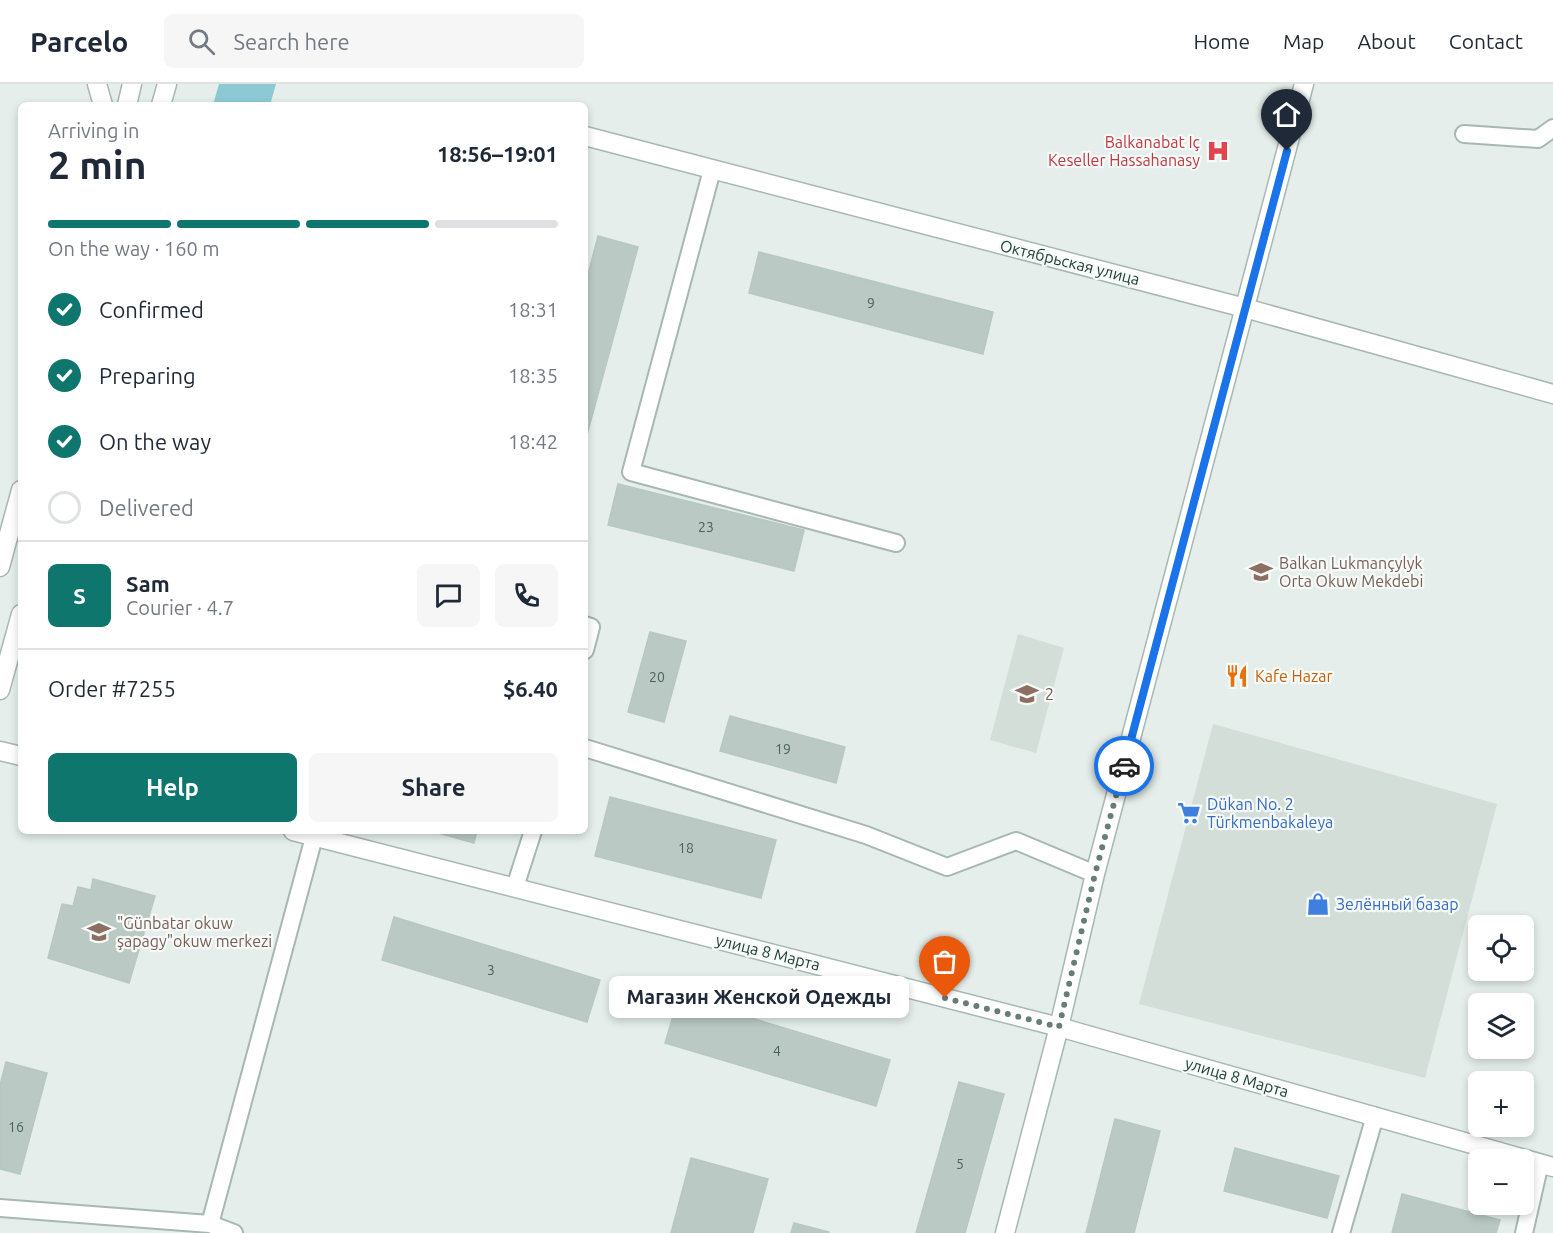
<!DOCTYPE html>
<html lang="en">
<head>
<meta charset="utf-8">
<style>
  :root { --surface:#fff; --page:#f6f6f7; --text:#1f2937; --muted:#747a83; --line:#e0e1e3; --accent:#0f766e }
  body { margin:0; font-family:Ubuntu,sans-serif; background:var(--page); color:var(--text); height:100vh; display:flex; flex-direction:column; font-size:22px; white-space:nowrap }
  * { box-sizing:border-box; margin:0 }
  p { font-size:20px; color:var(--muted) }
  .icon { flex:none; width:33px; height:33px; fill:none; stroke:currentColor; stroke-width:2; stroke-linecap:round; stroke-linejoin:round }
  .map { position:relative; flex:1; overflow:hidden }
  .drawer { position:absolute; left:18px; top:18px; width:570px; height:732px; display:flex; flex-direction:column; background:var(--surface); border-radius:9px; box-shadow:0 3px 9px #0003 }
  .drawer>* { flex:none }
  .controls { position:absolute; left:1468px; top:831px; display:grid; gap:12px }
  .controls a { display:grid; place-items:center; width:66px; height:66px; border-radius:9px; background:var(--surface); box-shadow:0 3px 9px #0003; font-size:30px }
  .pin { position:absolute; display:grid; place-items:center; width:51px; height:51px; color:#fff; margin:-62px -26px; border-radius:50% 50% 50% 0; rotate:-45deg; box-shadow:0 0 6px #0007 }
  .pin .icon { rotate:45deg }
  .courier { position:absolute; display:grid; place-items:center; width:60px; height:60px; margin:-30px; border:4px solid #1a73e8; border-radius:50%; background:#fff; color:#222; box-shadow:0 2px 8px #0007 }
  .bubble { position:absolute; height:42px; border-radius:9px; background:var(--surface); box-shadow:0 3px 9px #0003; font-size:20px; font-weight:700; line-height:42px; text-align:center }
  .headline em { font-style:normal; font-weight:700 }
  .headline div { display:flex; flex-direction:column-reverse }
  .headline { display:flex; align-items:center; justify-content:space-between; height:102px; padding:0 30px }
  h1 { font-size:39px; font-weight:700; line-height:45px }
  .bar { display:grid; grid-template-columns:repeat(4,1fr); gap:9px 6px; align-content:center; height:72px; padding:0 30px }
  .bar i { height:8px; border-radius:4px; background:var(--line) }
  .bar .active { background:var(--accent) }
  .bar p { grid-column:span 4 }
  .line { display:flex; align-items:center; gap:15px; padding:0 30px; border-top:2px solid var(--line) }
  .line div { flex:1 }
  .round { display:grid; place-items:center; flex:none; width:63px; height:63px; border-radius:9px; background:var(--page) }
  ol { padding:0 30px; list-style:none }
  li { display:flex; align-items:center; gap:18px; height:66px }
  li p { margin-inline-start:auto }
  li .icon { padding:6px; border-radius:50%; background:var(--accent); color:#fff; stroke-width:4 }
  li:last-child { color:var(--muted) }
  li i { width:33px; height:33px; border:3px solid var(--line); border-radius:50% }
  .action { display:flex; gap:12px; margin-top:auto; padding:12px 30px }
  .action a { flex:1; height:69px; border-radius:9px; background:var(--accent); color:#fff; font-size:24px; font-weight:700; line-height:69px; text-align:center }
  .action a+a { background:var(--page); color:var(--text) }
  header { display:flex; align-items:center; gap:36px; box-sizing:border-box; height:84px; padding:0 30px; background:var(--surface); border-bottom:2px solid var(--line) }
  header strong { font-size:28px }
  nav { display:flex; gap:33px; margin-inline-start:auto; font-size:21px }
  .search { width:420px; height:54px; background:var(--page); display:flex; align-items:center; gap:15px; box-sizing:border-box; padding:0 21px; border-radius:9px; color:var(--muted); font-size:22px }
  .map>svg:first-child { display:block }
  .built { fill:#d3ded9 }
  .water { fill:#8cc9d4 }
  .building { fill:#bac9c3; stroke:#b7c8c1; stroke-width:1.5 }
  .lines { fill:none; stroke-linecap:round; stroke-linejoin:round }
  .service-casing { stroke:#a7b7b1; stroke-width:20 }
  .minor-casing { stroke:#a7b7b1; stroke-width:21 }
  .tertiary-casing { stroke:#a7b7b1; stroke-width:21 }
  .service { stroke:#fff; stroke-width:16 }
  .minor { stroke:#fff; stroke-width:18 }
  .tertiary { stroke:#fff; stroke-width:18 }
  .done { stroke:#677e77; stroke-width:6; stroke-dasharray:0 10.8 }
  .route { stroke:#1a73e8; stroke-width:8 }
  .labels { text-anchor:middle; stroke-width:4.5; stroke-linejoin:round; paint-order:stroke }
  .number-label { font-size:14px; fill:#49635c }
  .health-label { font-size:16px; fill:#be3a42; stroke:#f6faf8; text-anchor:end }
  .street-label { font-size:16px; fill:#234139; stroke:#f6faf8 }
  .education-label { font-size:16px; fill:#785e54; stroke:#f6faf8; text-anchor:start }
  .food-label { font-size:16px; fill:#c56008; stroke:#f6faf8; text-anchor:start }
  .shop-label { font-size:16px; fill:#366cbe; stroke:#f6faf8; text-anchor:start }
</style>
</head>
<body>
<header>
<strong>Parcelo</strong>
<div class="search"><svg class="icon" aria-label="search" viewBox="0 0 24 24"><circle cx="10" cy="10" r="6"/><path d="M15 15l6 6"/></svg>Search here</div>
<nav><a>Home</a><a>Map</a><a>About</a><a>Contact</a></nav>
</header>
<div class="map">
<svg width="1553" height="1149" viewBox="0 0 1553 1149">
  <rect width="100%" height="100%" fill="#e5eeea"/>
  <!-- built -->
  <path class="built" d="M 1018,550 L 1064,564 L 1036,669 L 990,656 Z
    M 1213,640 L 1497,720 L 1425,994 L 1139,920 Z"/>
  <!-- water -->
  <path class="water" d="M 219,0 L 276,0 L 270,21 L 213,21 Z"/>
  <!-- building -->
  <path class="building" d="M 598,152 L 638,163 L 587,351 L 585,350 L 585,202 Z
    M 759,168 L 993,228 L 983,270 L 749,209 Z
    M 618,400 L 804,446 L 794,487 L 608,441 Z
    M 650,548 L 686,557 L 664,638 L 628,628 Z
    M 730,632 L 845,663 L 836,699 L 720,667 Z
    M 610,713 L 776,756 L 761,814 L 595,772 Z
    M 431,747 L 477,747 L 474,759 Z
    M 93,795 L 155,812 L 129,899 L 48,874 L 62,820 L 73,822 L 78,803 L 91,806 Z
    M 394,833 L 600,896 L 587,938 L 382,876 Z
    M 679,912 L 890,976 L 876,1022 L 665,959 Z
    M 6,978 L 47,989 L 20,1090 L 0,1085 L 0,1001 Z
    M 959,998 L 1004,1010 L 965,1149 L 916,1149 Z
    M 1115,1035 L 1160,1047 L 1134,1149 L 1086,1149 Z
    M 1235,1064 L 1339,1092 L 1327,1134 L 1224,1107 Z
    M 691,1074 L 768,1095 L 753,1149 L 671,1149 Z
    M 1402,1110 L 1500,1136 L 1496,1149 L 1392,1149 Z
    M 794,1139 L 829,1148 L 829,1149 L 791,1149 Z"/>
  <g class="lines">
    <!-- service casing -->
    <g class="service-casing">
      <path id="service" d="M 1464,50 L 1538,55 L 1553,44
        M 712,86 L 631,388 L 896,459
        M 585,541 L 591,543 L 585,566
        M 585,664 L 866,751 L 947,783 L 1016,757 L 1095,790
        M 515,803 L 533,747
        M 0,1124 L 210,1140 L 314,753
        M 210,1140 L 234,1149
        M 1341,1149 L 1375,1032
        M 1524,1149 L 1540,1079"/>
    </g>
    <!-- minor casing -->
    <g class="minor-casing">
      <path id="minor" d="M 97,0 L 103,21
        M 585,52 L 1245,224 L 1553,310
        M 0,667 L 21,672
        M 293,747 L 1059,943 L 1553,1083
        M 1005,1149 L 1059,943 L 1095,790 L 1304,0"/>
    </g>
    <!-- tertiary casing -->
    <g class="tertiary-casing">
      <path id="tertiary" d="M 127,21 L 132,0
        M 161,21 L 167,0
        M 0,483 L 21,406
        M 0,606 L 21,530"/>
    </g>
    <!-- service -->
    <use href="#service" class="service"/>
    <!-- minor -->
    <use href="#minor" class="minor"/>
    <!-- tertiary -->
    <use href="#tertiary" class="tertiary"/>
  </g>
  <g class="lines">
    <!-- done -->
    <path class="done" d="M 945,914 L 1059,943 L 1095,790 L 1124,682"/>
    <!-- route -->
    <path class="route" d="M 1124,682 L 1287,67"/>
  </g>
  <!-- icons -->
  <defs>
    <g id="hospital-bare" transform="scale(1.8)"><path d="M-5-5h3v3.5h4V-5h3V5h-3V1.5h-4V5h-3Z" fill="#e0444e" stroke="#f6faf8" stroke-width="2.5" paint-order="stroke"/></g>
    <g id="university-bare" transform="scale(1.8)"><path d="M0-5L7-2L0 1L-7-2ZM-4 1L0 2.5L4 1V4Q0 6-4 4Z" fill="#8d6e63" stroke="#f6faf8" stroke-width="2.5" paint-order="stroke"/></g>
    <g id="restaurant-bare" transform="scale(1.8)"><path d="M-5-6h1v4h1v-4h1v4h1v-4h1v5L-1.5 .5V6h-2V.5L-5-1ZM5-6V6H3V1.5H1.5Q1.5-4 5-6Z" fill="#e8710a" stroke="#f6faf8" stroke-width="2.5" paint-order="stroke"/></g>
    <g id="school-bare" transform="scale(1.8)"><path d="M0-5L7-2L0 1L-7-2ZM-4 1L0 2.5L4 1V4Q0 6-4 4Z" fill="#8d6e63" stroke="#f6faf8" stroke-width="2.5" paint-order="stroke"/></g>
    <g id="supermarket-bare" transform="scale(1.8)"><path d="M-6-5.5h2.5l.6 2H6L4.5 2H-2.5L-4.4-4H-6ZM-1.5 3.2a1.3 1.3 0 1 0 .1 0ZM3 3.2a1.3 1.3 0 1 0 .1 0Z" fill="#3f7fe0" stroke="#f6faf8" stroke-width="2.5" paint-order="stroke"/></g>
    <g id="shop-bare" transform="scale(1.8)"><path d="M-5-2.5h2.3a2.7 3.5 0 0 1 5.4 0H5L5.5 6h-11ZM-1.5-2.5h3a1.5 2.3 0 0 0-3 0Z" fill="#3f7fe0" stroke="#f6faf8" stroke-width="2.5" paint-order="stroke"/></g>
  </defs>
  <g fill-rule="evenodd">
    <use href="#hospital-bare" x="1218" y="67"/>
    <use href="#university-bare" x="1261" y="488"/>
    <use href="#restaurant-bare" x="1237" y="592"/>
    <use href="#school-bare" x="1027" y="610"/>
    <use href="#supermarket-bare" x="1189" y="729"/>
    <use href="#shop-bare" x="1318" y="820"/>
    <use href="#university-bare" x="99" y="848"/>
  </g>
  <g class="labels">
    <!-- number labels -->
    <g class="number-label">
      <text x="871" y="224">9</text>
      <text x="706" y="448">23</text>
      <text x="657" y="598">20</text>
      <text x="783" y="670">19</text>
      <text x="686" y="769">18</text>
      <text x="491" y="891">3</text>
      <text x="777" y="972">4</text>
      <text x="16" y="1048">16</text>
      <text x="960" y="1085">5</text>
    </g>
    <!-- health labels -->
    <g class="health-label">
      <text x="1200" y="64">Balkanabat Iç<tspan x="1200" dy="18">Keseller Hassahanasy</tspan></text>
    </g>
    <!-- street labels -->
    <g class="street-label">
      <text transform="translate(1070 178) rotate(14)" y="6">Октябрьская улица</text>
      <text transform="translate(768 868) rotate(14)" y="6">улица 8 Марта</text>
      <text transform="translate(1237 993) rotate(16)" y="6">улица 8 Марта</text>
    </g>
    <!-- education labels -->
    <g class="education-label">
      <text x="1279" y="485">Balkan Lukmançylyk<tspan x="1279" dy="18">Orta Okuw Mekdebi</tspan></text>
      <text x="1045" y="616">2</text>
      <text x="117" y="845">"Günbatar okuw<tspan x="117" dy="18">şapagy"okuw merkezi</tspan></text>
    </g>
    <!-- food labels -->
    <g class="food-label">
      <text x="1255" y="598">Kafe Hazar</text>
    </g>
    <!-- shop labels -->
    <g class="shop-label">
      <text x="1207" y="726">Dükan No. 2<tspan x="1207" dy="18">Türkmenbakaleya</tspan></text>
      <text x="1336" y="826">Зелённый базар</text>
    </g>
  </g>
</svg>
<div class="controls">
<a><svg class="icon" aria-label="locate" viewBox="0 0 24 24"><circle cx="12" cy="12" r="6"/><path d="M12 2v4M12 18v4M2 12h4M18 12h4"/></svg></a>
<a><svg class="icon" aria-label="layers" viewBox="0 0 24 24"><path d="M12 4l9 5-9 5-9-5zM3 14l9 5 9-5"/></svg></a>
<a>+</a>
<a>−</a>
</div>
<div class="pin" style="left:945px;top:914px;background:#ea580c"><svg class="icon" aria-label="bag" viewBox="0 0 24 24"><path d="M5 8h14l-1 12H6zM9 8a3 3 0 0 1 6 0"/></svg></div>
<div class="pin" style="left:1287px;top:67px;background:#1f2937"><svg class="icon" aria-label="home" viewBox="0 0 24 24"><path d="M3 11l9-7 9 7M6 9v11h12V9"/></svg></div>
<div class="courier" style="left:1124px;top:682px"><svg class="icon" aria-label="car" viewBox="0 0 24 24"><path d="M5 17H2v-5l4-1 3-4h7l3 4 3 1v5h-3M9 17h6M6 11h13"/><circle cx="7" cy="17" r="2"/><circle cx="17" cy="17" r="2"/></svg></div>
<div class="bubble" style="left:609px;top:892px;width:300px">Магазин Женской Одежды</div>
<section class="drawer">
<div class="headline"><div><h1>2 min</h1><p>Arriving in</p></div><em>18:56–19:01</em></div>
<div class="bar"><i class="active"></i><i class="active"></i><i class="active"></i><i></i><p>On the way · 160 m</p></div>
<ol>
<li><svg class="icon" aria-label="check" viewBox="0 0 24 24"><path d="M5 12l5 5 9-10"/></svg>Confirmed<p>18:31</p></li>
<li><svg class="icon" aria-label="check" viewBox="0 0 24 24"><path d="M5 12l5 5 9-10"/></svg>Preparing<p>18:35</p></li>
<li><svg class="icon" aria-label="check" viewBox="0 0 24 24"><path d="M5 12l5 5 9-10"/></svg>On the way<p>18:42</p></li>
<li><i></i>Delivered</li>
</ol>
<div class="line" style="height:108px"><b class="round" style="background:var(--accent);color:#fff">S</b><div><b>Sam</b><p>Courier · 4.7</p></div><a class="round"><svg class="icon" aria-label="chat" viewBox="0 0 24 24"><path d="M4 5h16v11H9l-5 4z"/></svg></a><a class="round"><svg class="icon" aria-label="phone" viewBox="0 0 24 24"><path d="M5 4h4l2 5-3 2q2 4 5 5l2-3 5 2v4C11 20 4 13 5 4z"/></svg></a></div>
<div class="line" style="height:78px"><div>Order #7255</div><b>$6.40</b></div>
<div class="action"><a>Help</a><a>Share</a></div>
</section>
</div>
</body>
</html>
